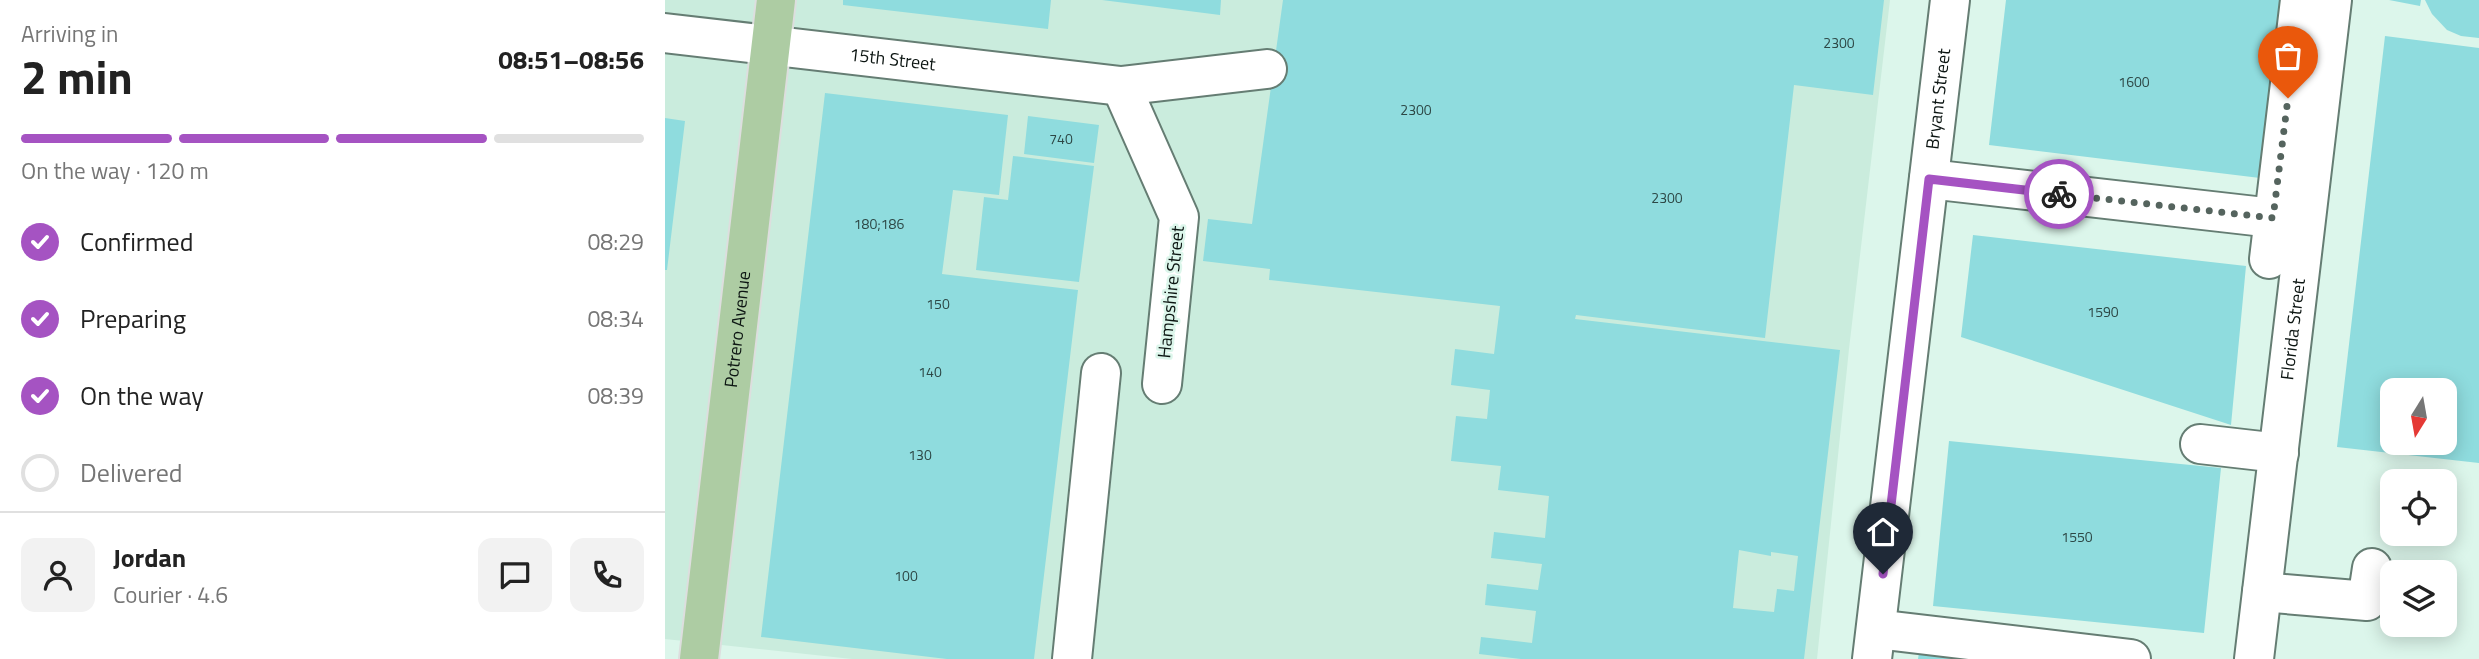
<!DOCTYPE html>
<html lang="en">
<head>
<meta charset="utf-8">
<style>
  :root { --surface:#fff; --page:#f2f2f2; --text:#222; --muted:#767676; --line:#e0e0e0; --accent:#a553c2 }
  body { margin:0; font-family:"Titillium Web",sans-serif; background:var(--page); color:var(--text); height:100vh; display:flex; flex-direction:column; font-size:26px; white-space:nowrap }
  * { box-sizing:border-box; margin:0 }
  p { font-size:23px; color:var(--muted) }
  .icon { flex:none; width:38px; height:38px; fill:none; stroke:currentColor; stroke-width:2; stroke-linecap:round; stroke-linejoin:round }
  .map { position:relative; flex:1; overflow:hidden }
  .panel { display:flex; flex-direction:column; background:var(--surface); width:665px }
  .panel>* { flex:none }
  .needle { width:46px; rotate:191deg }
  .fabs { position:absolute; left:1715px; top:378px; display:grid; gap:14px }
  .fabs a { display:grid; place-items:center; width:77px; height:77px; border-radius:14px; background:var(--surface); box-shadow:0 4px 18px #0003; font-size:35px }
  .pin { position:absolute; display:grid; place-items:center; width:60px; height:60px; color:#fff; margin:-72px -30px; border-radius:50% 50% 50% 0; rotate:-45deg; box-shadow:0 0 7px #0007 }
  .pin .icon { rotate:45deg }
  .courier { position:absolute; display:grid; place-items:center; width:70px; height:70px; margin:-35px; border:5px solid #a553c2; border-radius:50%; background:#fff; color:#222; box-shadow:0 2px 9px #0007 }
  .head em { font-style:normal; font-weight:700 }
  .head div { display:flex; flex-direction:column-reverse }
  .head { display:flex; align-items:center; justify-content:space-between; height:119px; padding:0 21px }
  h1 { font-size:46px; font-weight:700; line-height:52px }
  .bar { display:grid; grid-template-columns:repeat(4,1fr); gap:10px 7px; align-content:center; height:84px; padding:0 21px }
  .bar i { height:9px; border-radius:5px; background:var(--line) }
  .bar .on { background:var(--accent) }
  .bar p { grid-column:span 4 }
  .line { display:flex; align-items:center; gap:18px; padding:0 21px; border-top:2px solid var(--line) }
  .line div { flex:1 }
  .round { display:grid; place-items:center; flex:none; width:74px; height:74px; border-radius:14px; background:var(--page) }
  ol { padding:0 21px; list-style:none }
  li { display:flex; align-items:center; gap:21px; height:77px }
  li p { margin-inline-start:auto }
  li .icon { padding:7px; border-radius:50%; background:var(--accent); color:#fff; stroke-width:4 }
  li:last-child { color:var(--muted) }
  li i { width:38px; height:38px; border:4px solid var(--line); border-radius:50% }
  main { display:flex; flex:1; min-height:0 }
  .map>svg:first-child { display:block }
  .built { fill:#caecdd }
  .building { fill:#8fdcde; fill-rule:evenodd }
  .lines { fill:none; stroke-linecap:round; stroke-linejoin:round }
  .minor-casing { stroke:#657d73; stroke-width:42 }
  .major-casing { stroke:#dddede; stroke-width:42 }
  .minor { stroke:#fff; stroke-width:38 }
  .major { stroke:#adcca3; stroke-width:38 }
  .done { stroke:#55645e; stroke-width:7; stroke-dasharray:0 12.6 }
  .route { stroke:#a553c2; stroke-width:9 }
  .labels { text-anchor:middle; stroke-width:5; stroke-linejoin:round; paint-order:stroke }
  .number-label { font-size:14px; fill:#2d4745 }
  .street-label { font-size:18px; fill:#0c1512; stroke:#dcf6eb }
</style>
</head>
<body>
<main>
<section class="panel">
<div class="head"><div><h1>2 min</h1><p>Arriving in</p></div><em>08:51–08:56</em></div>
<div class="bar"><i class="on"></i><i class="on"></i><i class="on"></i><i></i><p>On the way · 120 m</p></div>
<ol>
<li><svg class="icon" aria-label="check" viewBox="0 0 24 24"><path d="M5 12l5 5 9-10"/></svg>Confirmed<p>08:29</p></li>
<li><svg class="icon" aria-label="check" viewBox="0 0 24 24"><path d="M5 12l5 5 9-10"/></svg>Preparing<p>08:34</p></li>
<li><svg class="icon" aria-label="check" viewBox="0 0 24 24"><path d="M5 12l5 5 9-10"/></svg>On the way<p>08:39</p></li>
<li><i></i>Delivered</li>
</ol>
<div class="line" style="height:126px"><a class="round"><svg class="icon" aria-label="person" viewBox="0 0 24 24"><circle cx="12" cy="8" r="4"/><path d="M4 21q1-7 8-7t8 7"/></svg></a><div><b>Jordan</b><p>Courier · 4.6</p></div><a class="round"><svg class="icon" aria-label="chat" viewBox="0 0 24 24"><path d="M4 5h16v11H9l-5 4z"/></svg></a><a class="round"><svg class="icon" aria-label="phone" viewBox="0 0 24 24"><path d="M5 4h4l2 5-3 2q2 4 5 5l2-3 5 2v4C11 20 4 13 5 4z"/></svg></a></div>
</section>
<div class="map">
<svg width="1814" height="659" viewBox="0 0 1814 659">
  <rect width="100%" height="100%" fill="#dcf6eb"/>
  <!-- built -->
  <path class="built" d="M 0,0 L 1225,0 L 1184,349 L 1152,659 L 187,659 L 0,639 Z"/>
  <!-- building -->
  <path class="building" d="M 178,0 L 386,0 L 383,29 L 178,5 Z
    M 437,0 L 556,0 L 555,15 Z
    M 618,0 L 1219,0 L 1208,95 L 1129,85 L 1100,338 L 911,315 L 910,319 L 1175,350 L 1139,659 L 856,659 L 814,654 L 816,637 L 867,643 L 871,611 L 820,605 L 822,584 L 873,590 L 877,564 L 826,558 L 829,532 L 880,538 L 884,496 L 833,490 L 836,466 L 786,461 L 791,416 L 822,419 L 825,390 L 786,385 L 790,349 L 829,354 L 835,306 L 604,280 L 605,269 L 538,261 L 543,219 L 587,224 ZM 1074,550 L 1106,556 L 1106,552 L 1133,556 L 1129,591 L 1112,589 L 1109,612 L 1068,608 Z
    M 1341,0 L 1616,0 L 1595,178 L 1324,145 Z
    M 1724,0 L 1756,0 L 1755,6 Z
    M 1760,0 L 1814,0 L 1814,38 L 1796,36 L 1782,30 L 1767,14 Z
    M 1720,36 L 1814,48 L 1814,463 L 1672,447 ZM 1727,390 L 1780,390 L 1780,443 L 1727,443 Z
    M 160,93 L 343,115 L 334,195 L 288,190 L 277,274 L 413,290 L 369,659 L 282,659 L 96,637 Z
    M 363,116 L 434,125 L 429,163 L 359,154 Z
    M 0,118 L 20,121 L 2,270 L 0,270 Z
    M 348,156 L 429,166 L 414,282 L 311,270 L 319,197 L 343,200 Z
    M 1308,235 L 1581,266 L 1566,425 L 1296,337 Z
    M 1284,441 L 1556,468 L 1539,633 L 1268,606 Z
    M 1255,646 L 1352,659 L 1253,659 Z"/>
  <g class="lines">
    <!-- minor casing -->
    <g class="minor-casing">
      <g id="minor">
        <path id="s1" d="M 0,33 L 456,86 L 602,69"/>
        <path d="M 456,86 L 514,217 L 497,384"/>
        <path d="M 1264,179 L 1608,218"/>
        <path d="M 1604,259 L 1635,0"/>
        <path d="M 1535,444 L 1614,453"/>
        <path d="M 1597,592 L 1702,601 L 1707,568"/>
        <path d="M 1211,629 L 1466,659"/>
        <path d="M 407,659 L 436,373"/>
        <path id="s2" d="M 1207,659 L 1285,0"/>
        <path id="s3" d="M 1589,659 L 1667,0"/>
      </g>
    </g>
    <!-- major casing -->
    <g class="major-casing">
      <g id="major">
        <path id="s4" d="M 34,659 L 111,0"/>
      </g>
    </g>
    <!-- minor -->
    <use href="#minor" class="minor"/>
    <!-- major -->
    <use href="#major" class="major"/>
  </g>
  <g class="lines">
    <!-- done -->
    <path class="done" d="M 1394,194 L 1608,218 L 1623,98"/>
    <!-- route -->
    <path class="route" d="M 1218,574 L 1264,179 L 1394,194"/>
  </g>
  <g class="labels">
    <!-- number labels -->
    <g class="number-label">
      <text x="1174" y="48">2300</text>
      <text x="1469" y="87">1600</text>
      <text x="751" y="115">2300</text>
      <text x="396" y="144">740</text>
      <text x="1002" y="203">2300</text>
      <text x="214" y="229">180;186</text>
      <text x="273" y="309">150</text>
      <text x="1438" y="317">1590</text>
      <text x="265" y="377">140</text>
      <text x="255" y="460">130</text>
      <text x="1412" y="542">1550</text>
      <text x="241" y="581">100</text>
    </g>
    <!-- street labels -->
    <g class="street-label">
      <text dy="6" stroke="none"><textPath href="#s1" startOffset="229">15th Street</textPath></text>
      <text dy="6" stroke="none"><textPath href="#s2" startOffset="564">Bryant Street</textPath></text>
      <text transform="translate(506 292) rotate(-84)" y="6">Hampshire Street</text>
      <text dy="6" stroke="none"><textPath href="#s4" startOffset="332">Potrero Avenue</textPath></text>
      <text dy="6" stroke="none"><textPath href="#s3" startOffset="332">Florida Street</textPath></text>
    </g>
  </g>
</svg>
<div class="fabs">
<a><svg class="needle" viewBox="-14 -14 28 28"><path d="M0-13l5 13h-10z" fill="#e53935"/><path d="M0 13l5-13h-10z" fill="#767676"/></svg></a>
<a><svg class="icon" aria-label="locate" viewBox="0 0 24 24"><circle cx="12" cy="12" r="6"/><path d="M12 2v4M12 18v4M2 12h4M18 12h4"/></svg></a>
<a><svg class="icon" aria-label="layers" viewBox="0 0 24 24"><path d="M12 4l9 5-9 5-9-5zM3 14l9 5 9-5"/></svg></a>
</div>
<div class="pin" style="left:1623px;top:98px;background:#ea580c"><svg class="icon" aria-label="bag" viewBox="0 0 24 24"><path d="M5 8h14l-1 12H6zM9 8a3 3 0 0 1 6 0"/></svg></div>
<div class="pin" style="left:1218px;top:574px;background:#1f2937"><svg class="icon" aria-label="home" viewBox="0 0 24 24"><path d="M3 11l9-7 9 7M6 9v11h12V9"/></svg></div>
<div class="courier" style="left:1394px;top:194px"><svg class="icon" aria-label="bike" viewBox="0 0 24 24"><circle cx="6" cy="16" r="4"/><circle cx="18" cy="16" r="4"/><path d="M6 16l4-8h5l3 8M10 8l3 8H6M13 5h3"/></svg></div>
</div>
</main>
</body>
</html>
